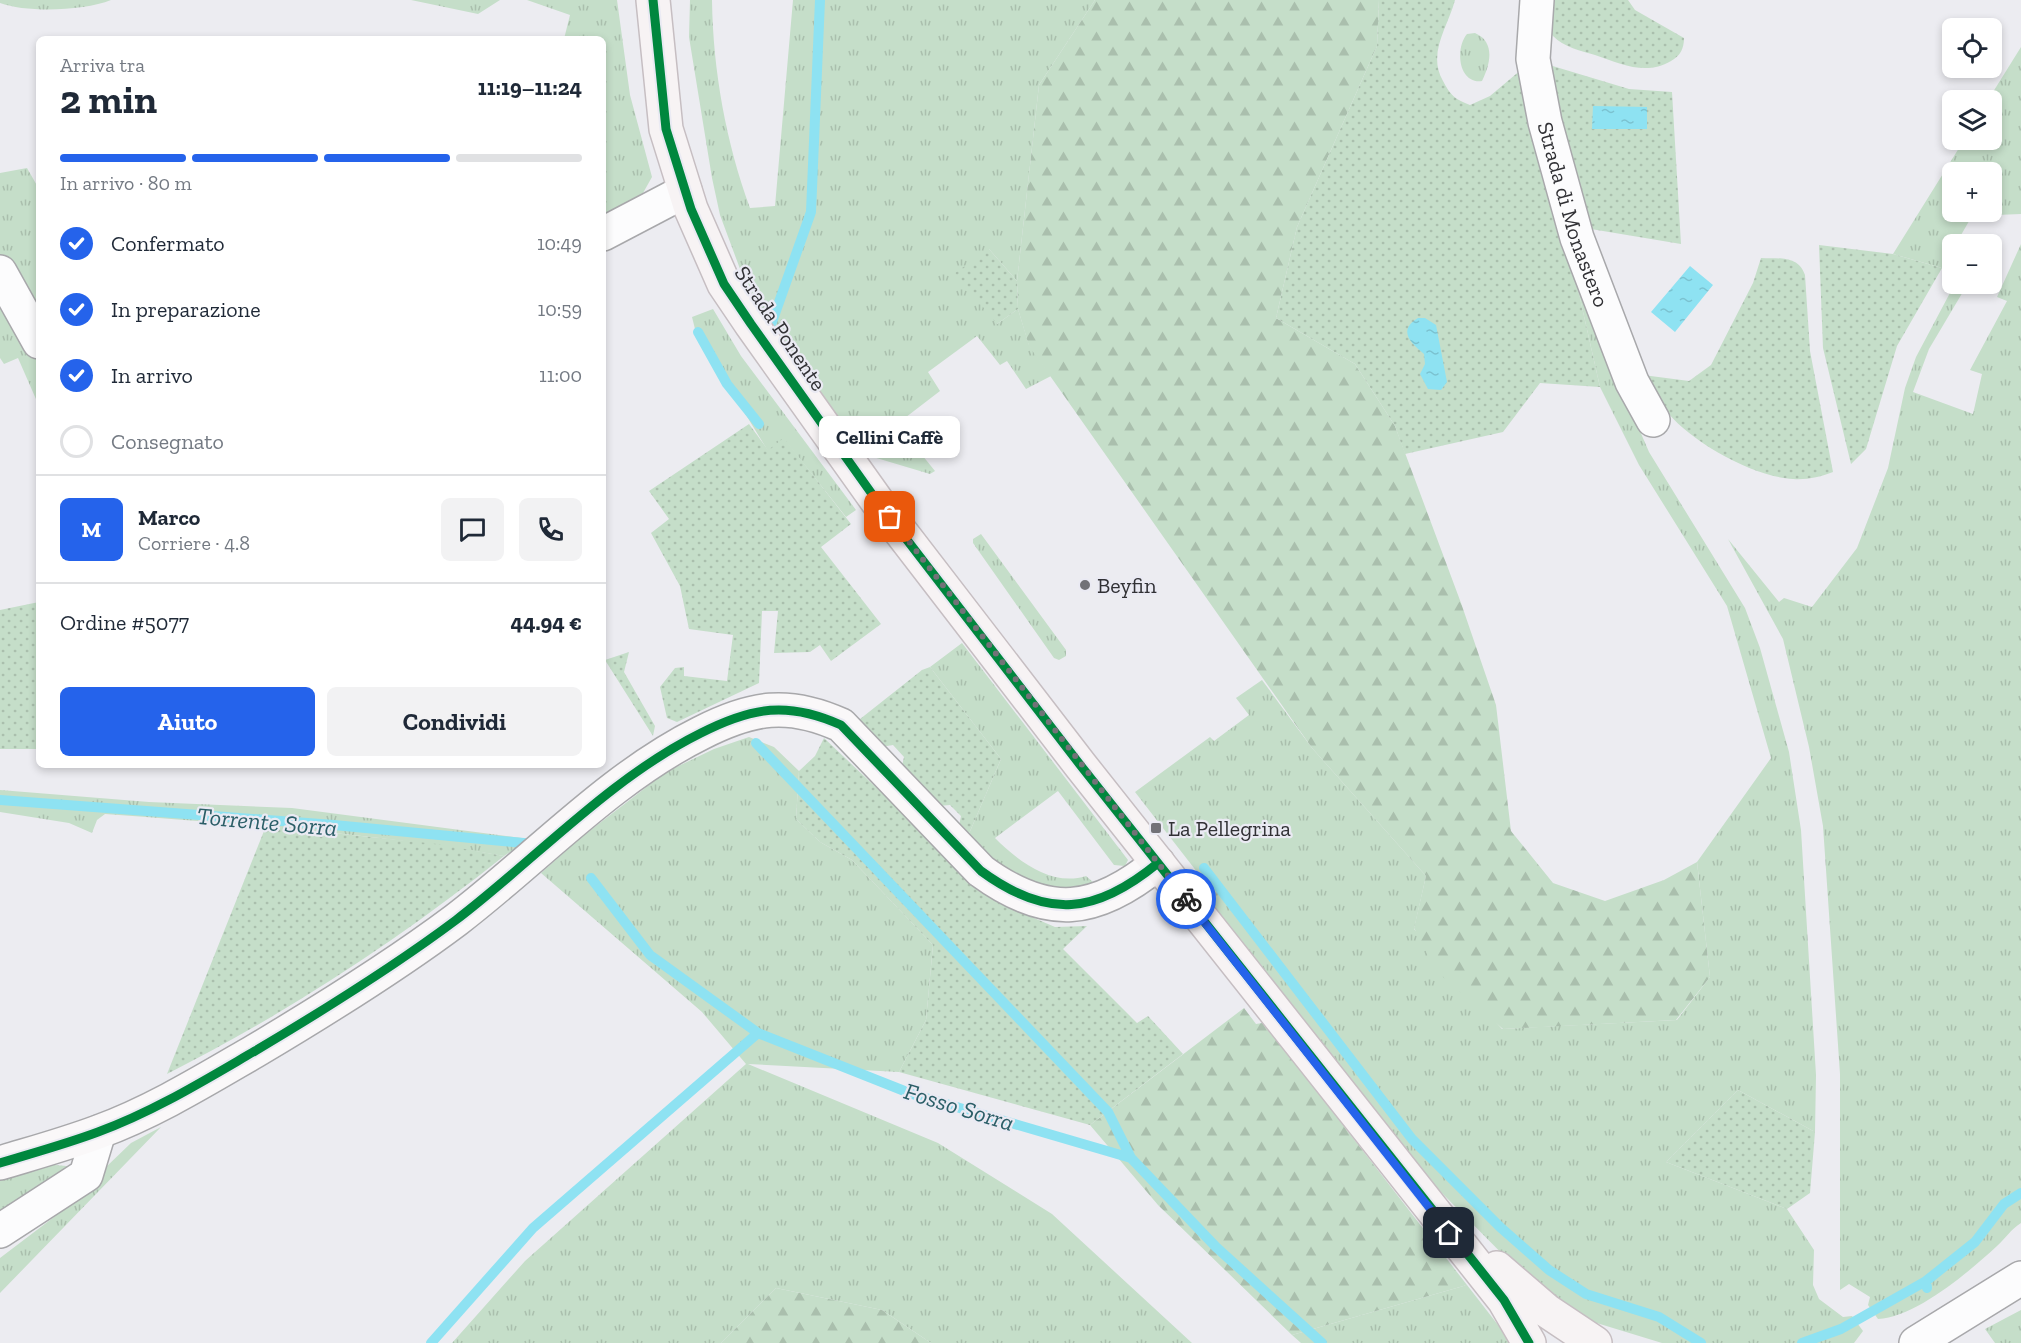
<!DOCTYPE html>
<html lang="it">
<head>
<meta charset="utf-8">
<style>
  :root { --surface:#fff; --page:#f2f2f3; --text:#1f2937; --muted:#747a83; --line:#e0e1e3; --accent:#2563eb }
  body { margin:0; font-family:"Zilla Slab",serif; background:var(--page); color:var(--text); height:100vh; display:flex; flex-direction:column; font-size:22px; white-space:nowrap }
  * { box-sizing:border-box; margin:0 }
  p { font-size:20px; color:var(--muted) }
  .icon { flex:none; width:33px; height:33px; fill:none; stroke:currentColor; stroke-width:2; stroke-linecap:round; stroke-linejoin:round }
  .map { position:relative; flex:1; overflow:hidden }
  .side { position:absolute; left:36px; top:36px; width:570px; height:732px; display:flex; flex-direction:column; background:var(--surface); border-radius:9px; box-shadow:0 3px 9px #0003 }
  .side>* { flex:none }
  .buttons { position:absolute; left:1942px; top:18px; display:grid; gap:12px }
  .buttons a { display:grid; place-items:center; width:60px; height:60px; border-radius:9px; background:var(--surface); box-shadow:0 3px 9px #0003; font-size:30px }
  .pin { position:absolute; display:grid; place-items:center; width:51px; height:51px; color:#fff; margin:-26px; border-radius:12px; box-shadow:0 3px 9px #0006 }
  .courier { position:absolute; display:grid; place-items:center; width:60px; height:60px; margin:-30px; border:4px solid #2563eb; border-radius:50%; background:#fff; color:#222; box-shadow:0 2px 8px #0007 }
  .bubble { position:absolute; height:42px; border-radius:9px; background:var(--surface); box-shadow:0 3px 9px #0003; font-size:20px; font-weight:700; line-height:42px; text-align:center }
  .headline em { font-style:normal; font-weight:700 }
  .headline div { display:flex; flex-direction:column-reverse }
  .headline { display:flex; align-items:center; justify-content:space-between; height:102px; padding:0 24px }
  h1 { font-size:39px; font-weight:700; line-height:45px }
  .bar { display:grid; grid-template-columns:repeat(4,1fr); gap:9px 6px; align-content:center; height:72px; padding:0 24px }
  .bar i { height:8px; border-radius:4px; background:var(--line) }
  .bar .selected { background:var(--accent) }
  .bar p { grid-column:span 4 }
  .line { display:flex; align-items:center; gap:15px; padding:0 24px; border-top:2px solid var(--line) }
  .line div { flex:1 }
  .round { display:grid; place-items:center; flex:none; width:63px; height:63px; border-radius:9px; background:var(--page) }
  ol { padding:0 24px; list-style:none }
  li { display:flex; align-items:center; gap:18px; height:66px }
  li p { margin-inline-start:auto }
  li .icon { padding:6px; border-radius:50%; background:var(--accent); color:#fff; stroke-width:4 }
  li:last-child { color:var(--muted) }
  li i { width:33px; height:33px; border:3px solid var(--line); border-radius:50% }
  .button { display:flex; gap:12px; margin-top:auto; padding:12px 24px }
  .button a { flex:1; height:69px; border-radius:9px; background:var(--accent); color:#fff; font-size:24px; font-weight:700; line-height:69px; text-align:center }
  .button a+a { background:var(--page); color:var(--text) }
  .map>svg:first-child { display:block }
  .grass { fill:url(#grass-tufts); fill-rule:evenodd }
  .forest { fill:url(#forest-firs) }
  .garden { fill:url(#garden-dots) }
  .water { fill:url(#water-ripples) }
  .lines { fill:none; stroke-linecap:round; stroke-linejoin:round }
  .stream { stroke:#8ee2f2; stroke-width:10 }
  .street-casing { stroke:#a8a8ab; stroke-width:36 }
  .secondary-casing { stroke:#a8a8ab; stroke-width:36 }
  .primary-casing { stroke:#c6bec2; stroke-width:36 }
  .street { stroke:#fcfcfd; stroke-width:33 }
  .secondary { stroke:#faf8f9; stroke-width:33 }
  .primary { stroke:#f7f3f4; stroke-width:33 }
  .cycleway-casing { stroke:#eaeaf3; stroke-width:13 }
  .cycleway { stroke:#00873e; stroke-width:9 }
  .done { stroke:#727277; stroke-width:6; stroke-dasharray:0 10.8 }
  .route { stroke:#2563eb; stroke-width:8 }
  .poi-dot { fill:#727277; stroke:#eaeaf3; stroke-width:2 }
  .labels { text-anchor:middle; stroke-width:4.5; stroke-linejoin:round; paint-order:stroke }
  .street-label { font-size:22px; fill:#313135; stroke:#eaeaf3 }
  .poi-label { font-size:22px; fill:#313135; stroke:#eaeaf3; text-anchor:start }
  .water-label { font-size:24px; font-style:italic; fill:#2b5e67; stroke:#eaeaf3 }
</style>
</head>
<body>
<div class="map">
<svg width="2021" height="1343" viewBox="0 0 2021 1343">
  <defs>
    <pattern id="grass-tufts" width="24" height="20" patternUnits="userSpaceOnUse" patternTransform="scale(1.5)"><rect width="24" height="20" fill="#c5dec9"/><path d="M3 7l-1-3M5 7V3M7 7l1-3M15 17l-1-3M17 17v-4M19 17l1-3" fill="none" stroke="#aabfad"/></pattern>
    <pattern id="forest-firs" width="22" height="20" patternUnits="userSpaceOnUse" patternTransform="scale(1.5)"><rect width="22" height="20" fill="#c5dec9"/><path d="M5 1l3.5 6h-7zM16 11l3.5 6h-7z" fill="#aabfad"/></pattern>
    <pattern id="garden-dots" width="8" height="8" patternUnits="userSpaceOnUse" patternTransform="scale(1.5)"><rect width="8" height="8" fill="#c5dec9"/><path d="M2 2h.1M6 6h.1" fill="none" stroke="#aabfad" stroke-width="1.8" stroke-linecap="round"/></pattern>
    <pattern id="water-ripples" width="26" height="14" patternUnits="userSpaceOnUse" patternTransform="scale(1.5)"><rect width="26" height="14" fill="#8ee2f2"/><path d="M2 4q2-2 4 0t4 0M15 11q2-2 4 0t4 0" fill="none" stroke="#7bc2d0"/></pattern>
  </defs>
  <rect width="100%" height="100%" fill="#ececf1"/>
  <!-- grass -->
  <path class="grass" d="M 0,0 L 111,0 C 84,11 27,13 0,3 Z
    M 411,0 L 500,0 L 478,14 Z
    M 527,0 L 617,0 L 630,95 L 652,177 L 643,193 L 603,215 L 603,39 L 564,39 L 570,15 Z
    M 690,0 L 712,0 C 713,71 726,142 750,208 L 775,206 L 793,0 L 1095,0 L 1039,85 L 1017,281 L 989,249 L 997,324 L 1018,309 L 1029,345 L 1051,376 L 1026,389 L 1007,361 L 1000,365 L 977,336 L 928,372 L 940,391 L 897,424 L 935,471 L 930,474 L 863,454 L 778,336 L 743,277 L 720,215 L 712,178 L 689,37 Z
    M 1475,33 C 1496,42 1490,65 1482,81 C 1458,84 1455,48 1467,34 Z
    M 2021,47 L 2021,214 L 1972,216 L 1942,268 L 1893,254 L 1964,140 L 1992,140 L 1992,100 L 1988,100 ZM 1953,172 L 1992,172 L 1992,212 L 1953,212 Z
    M 27,168 L 39,189 L 39,323 L 0,255 L 0,173 Z
    M 2021,244 L 2021,1223 C 2011,1229 2005,1239 1997,1246 C 1969,1272 1916,1317 1878,1319 L 1868,1305 L 1870,1297 L 1849,1284 L 1840,1290 L 1840,1074 L 1823,826 L 1809,747 L 1783,639 L 1728,539 L 1779,602 L 1784,598 L 1812,607 L 1857,548 L 1888,468 L 1905,388 L 1916,357 L 1951,291 L 1967,285 L 1929,349 L 1913,392 L 1973,414 L 1982,374 L 1970,370 L 2007,301 L 1997,297 Z
    M 1577,285 L 1649,452 L 1745,608 L 1760,648 L 1789,752 L 1801,830 L 1816,1075 L 1815,1132 L 1738,1090 L 1666,1162 L 1787,1209 L 1814,1250 L 1813,1285 L 1819,1299 L 1843,1317 L 1852,1316 L 1863,1331 L 1854,1343 L 1662,1343 L 1577,1317 L 1537,1289 L 1427,1178 L 1216,912 L 1211,890 L 1135,792 L 1210,737 L 1214,741 L 1249,715 L 1236,698 L 1262,680 L 1312,748 L 1426,876 L 1414,929 L 1502,1029 L 1677,1020 L 1710,977 L 1697,862 L 1771,758 L 1727,606 L 1639,465 L 1600,387 Z
    M 0,286 L 39,353 L 39,406 L 18,358 L 4,364 L 0,358 Z
    M 713,309 L 741,356 L 856,510 L 846,517 L 784,439 L 768,451 L 696,333 L 692,317 Z
    M 981,534 L 1066,650 L 1066,656 L 1059,660 L 1054,658 L 973,543 L 973,539 Z
    M 962,643 L 1128,860 L 1125,866 L 1114,865 L 1058,791 L 995,838 C 1018,861 1052,887 1086,876 L 1094,883 L 1091,887 L 1055,892 L 1013,878 L 968,836 L 1001,759 L 930,667 Z
    M 749,737 L 774,747 L 799,771 L 796,819 L 820,842 L 852,860 L 933,945 L 926,1020 L 899,1072 L 748,1064 L 938,1143 L 1052,1214 L 1192,1343 L 931,1343 L 882,1310 L 776,1288 L 721,1343 L 452,1343 L 525,1261 L 746,1064 L 702,1012 L 541,873 L 579,839 L 666,772 L 714,749 Z
    M 0,790 L 149,802 L 292,808 L 530,839 L 504,856 C 372,833 239,824 105,814 L 97,820 L 92,833 L 69,823 L 0,812 Z
    M 161,1127 L 0,1293 L 0,1258 L 54,1217 L 131,1143 Z
    M 33,1163 L 77,1167 L 0,1217 L 0,1175 Z
    M 1467,1285 L 1512,1343 L 1301,1343 L 1292,1335 Z
    M 2021,1310 L 2021,1343 L 1995,1343 L 1985,1329 Z"/>
  <!-- forest -->
  <path class="forest" d="M 1095,0 L 1379,0 L 1377,46 L 1297,227 L 1276,318 L 1355,364 L 1395,426 L 1461,603 L 1496,705 L 1511,831 L 1553,883 L 1605,901 L 1664,880 L 1697,862 L 1710,977 L 1676,1020 L 1503,1029 L 1436,971 L 1414,928 L 1426,876 L 1312,748 L 1029,346 L 1018,309 L 1017,281 L 1039,85 Z
    M 1244,1008 L 1256,1024 L 1268,1022 L 1346,1129 L 1467,1285 L 1292,1335 L 1158,1205 L 1090,1125 Z
    M 776,1288 L 882,1310 L 931,1343 L 721,1343 Z"/>
  <!-- garden -->
  <path class="garden" d="M 1379,0 L 1455,0 C 1448,27 1427,53 1443,81 C 1450,95 1456,100 1470,105 L 1490,96 L 1522,69 L 1527,122 L 1561,246 L 1577,285 L 1600,387 L 1540,383 L 1503,432 L 1405,454 L 1395,426 L 1355,364 L 1276,318 L 1297,227 L 1377,46 Z
    M 1548,0 L 1628,0 L 1635,10 L 1684,38 C 1684,49 1680,56 1671,61 C 1646,76 1621,64 1595,55 C 1582,51 1563,47 1553,36 C 1545,27 1548,11 1548,0 Z
    M 1546,64 L 1629,89 L 1672,92 L 1681,244 L 1585,228 Z
    M 1819,245 L 1893,254 L 1942,268 L 1897,346 L 1866,449 L 1851,464 L 1823,348 Z
    M 989,249 L 1017,281 L 1018,309 L 997,324 L 955,273 Z
    M 1761,258 C 1779,259 1798,255 1805,275 L 1810,351 L 1833,472 C 1820,477 1807,480 1793,479 C 1754,477 1693,443 1668,413 C 1658,402 1651,387 1643,375 L 1689,381 L 1711,365 L 1753,283 Z
    M 749,424 L 768,450 L 784,438 L 851,524 L 821,547 L 881,624 L 831,661 L 820,645 L 810,652 L 774,653 L 778,611 L 762,611 L 759,683 L 677,722 L 667,718 L 660,687 L 675,668 L 684,667 L 684,676 L 727,681 L 733,635 L 689,629 L 680,586 L 651,533 L 669,519 L 649,491 Z
    M 39,602 L 39,749 L 0,749 L 0,610 Z
    M 629,652 L 624,672 L 655,726 L 653,736 L 605,660 Z
    M 930,667 L 1001,759 L 968,836 L 959,826 L 961,816 L 950,805 L 938,806 L 902,766 L 904,757 L 893,745 L 881,747 L 855,723 L 922,670 Z
    M 824,738 L 982,888 L 1011,908 L 1055,927 L 1087,926 L 1063,949 L 1137,1023 L 1148,1016 L 1183,1054 L 1090,1125 L 899,1072 L 926,1020 L 933,945 L 852,860 L 820,842 L 796,819 L 799,771 L 815,756 Z
    M 266,826 L 437,844 L 504,856 C 400,939 286,1014 167,1074 Z
    M 1738,1090 L 1815,1132 L 1810,1193 L 1787,1209 L 1666,1162 Z"/>
  <!-- water -->
  <path class="water" d="M 1593,106 L 1647,107 L 1647,129 L 1592,129 Z
    M 1690,266 L 1713,285 L 1675,332 L 1651,312 Z
    M 1418,318 L 1425,318 L 1436,325 L 1447,382 L 1441,390 L 1428,389 L 1420,374 L 1425,364 L 1424,354 C 1411,343 1397,331 1418,318 Z"/>
  <g class="lines">
    <!-- stream -->
    <path class="stream" d="M 772,322 L 811,212 L 820,0
      M 698,332 L 727,384 L 759,424
      M 756,743 L 1108,1112 L 1131,1158
      M 0,800 L 334,825 L 534,844
      M 1204,868 L 1412,1139 L 1500,1227 L 1549,1270 L 1586,1294 L 1659,1317 L 1701,1343
      M 591,878 L 650,955 L 758,1033 L 912,1094 L 1131,1158 L 1216,1247 L 1322,1343
      M 1927,1288 L 1926,1281 L 1975,1242 L 2004,1204 L 2021,1193
      M 431,1343 L 533,1228 L 758,1033
      M 1802,1343 L 1841,1329 L 1926,1281"/>
    <!-- street casing -->
    <g class="street-casing">
      <g id="street">
        <path id="s1" d="M 1537,0 L 1533,59 L 1545,122 L 1577,238 L 1632,382 L 1653,420"/>
        <path d="M 603,234 L 685,191"/>
        <path d="M 0,272 L 39,342"/>
        <path d="M 0,1231 L 86,1175 L 99,1132"/>
        <path d="M 1916,1343 L 2021,1278"/>
      </g>
    </g>
    <!-- secondary casing -->
    <g class="secondary-casing">
      <path id="secondary" d="M 0,1163 C 33,1153 66,1144 98,1132 C 153,1112 205,1080 255,1051 C 324,1010 392,968 456,920 C 536,859 610,778 701,733 C 752,707 788,701 841,725 L 981,871 C 1048,920 1096,914 1158,863"/>
    </g>
    <!-- primary casing -->
    <g class="primary-casing">
      <path id="primary" d="M 653,0 L 666,129 L 691,209 L 724,284 L 751,324 L 877,501 L 1081,766 L 1504,1300 L 1529,1343
        M 1497,1268 L 1547,1311 L 1595,1343"/>
    </g>
    <!-- street -->
    <use href="#street" class="street"/>
    <!-- secondary -->
    <use href="#secondary" class="secondary"/>
    <!-- primary -->
    <use href="#primary" class="primary"/>
    <!-- cycleway casing -->
    <g class="cycleway-casing">
      <path id="cycleway" d="M 653,0 L 666,129 L 691,209 L 724,284 L 751,324 L 877,501 L 1081,766 L 1504,1300 L 1529,1343
        M 0,1163 C 33,1153 66,1144 98,1132 C 153,1112 205,1080 255,1051 C 324,1010 392,968 456,920 C 536,859 610,778 701,733 C 752,707 788,701 841,725 L 981,871 C 1048,920 1096,914 1158,863"/>
    </g>
    <!-- cycleway -->
    <use href="#cycleway" class="cycleway"/>
  </g>
  <g class="lines">
    <!-- done -->
    <path class="done" d="M 890,517 L 1186,899"/>
    <!-- route -->
    <path class="route" d="M 1186,899 L 1449,1233"/>
  </g>
  <!-- markers -->
  <g class="poi-dot">
    <circle cx="1085" cy="585" r="6"/>
    <rect x="1150" y="822" width="12" height="12" rx="3"/>
  </g>
  <g class="labels">
    <!-- street labels -->
    <g class="street-label">
      <text dy="8" stroke="none"><textPath href="#s1" startOffset="220">Strada di Monastero</textPath></text>
      <text transform="translate(781 328) rotate(56)" y="8">Strada Ponente</text>
    </g>
    <!-- poi labels -->
    <g class="poi-label">
      <text x="1097" y="593">Beyfin</text>
      <text x="1168" y="836">La Pellegrina</text>
    </g>
    <!-- water labels -->
    <g class="water-label">
      <text transform="translate(267 822) rotate(5)" y="8">Torrente Sorra</text>
      <text transform="translate(959 1107) rotate(17)" y="8">Fosso Sorra</text>
    </g>
  </g>
</svg>
<div class="buttons">
<a><svg class="icon" aria-label="locate" viewBox="0 0 24 24"><circle cx="12" cy="12" r="6"/><path d="M12 2v4M12 18v4M2 12h4M18 12h4"/></svg></a>
<a><svg class="icon" aria-label="layers" viewBox="0 0 24 24"><path d="M12 4l9 5-9 5-9-5zM3 14l9 5 9-5"/></svg></a>
<a>+</a>
<a>−</a>
</div>
<div class="pin" style="left:890px;top:517px;background:#ea580c"><svg class="icon" aria-label="bag" viewBox="0 0 24 24"><path d="M5 8h14l-1 12H6zM9 8a3 3 0 0 1 6 0"/></svg></div>
<div class="pin" style="left:1449px;top:1233px;background:#1f2937"><svg class="icon" aria-label="home" viewBox="0 0 24 24"><path d="M3 11l9-7 9 7M6 9v11h12V9"/></svg></div>
<div class="courier" style="left:1186px;top:899px"><svg class="icon" aria-label="bike" viewBox="0 0 24 24"><circle cx="6" cy="16" r="4"/><circle cx="18" cy="16" r="4"/><path d="M6 16l4-8h5l3 8M10 8l3 8H6M13 5h3"/></svg></div>
<div class="bubble" style="left:819px;top:416px;width:141px">Cellini Caffè</div>
<section class="side">
<div class="headline"><div><h1>2 min</h1><p>Arriva tra</p></div><em>11:19–11:24</em></div>
<div class="bar"><i class="selected"></i><i class="selected"></i><i class="selected"></i><i></i><p>In arrivo · 80 m</p></div>
<ol>
<li><svg class="icon" aria-label="check" viewBox="0 0 24 24"><path d="M5 12l5 5 9-10"/></svg>Confermato<p>10:49</p></li>
<li><svg class="icon" aria-label="check" viewBox="0 0 24 24"><path d="M5 12l5 5 9-10"/></svg>In preparazione<p>10:59</p></li>
<li><svg class="icon" aria-label="check" viewBox="0 0 24 24"><path d="M5 12l5 5 9-10"/></svg>In arrivo<p>11:00</p></li>
<li><i></i>Consegnato</li>
</ol>
<div class="line" style="height:108px"><b class="round" style="background:var(--accent);color:#fff">M</b><div><b>Marco</b><p>Corriere · 4.8</p></div><a class="round"><svg class="icon" aria-label="chat" viewBox="0 0 24 24"><path d="M4 5h16v11H9l-5 4z"/></svg></a><a class="round"><svg class="icon" aria-label="phone" viewBox="0 0 24 24"><path d="M5 4h4l2 5-3 2q2 4 5 5l2-3 5 2v4C11 20 4 13 5 4z"/></svg></a></div>
<div class="line" style="height:78px"><div>Ordine #5077</div><b>44.94 €</b></div>
<div class="button"><a>Aiuto</a><a>Condividi</a></div>
</section>
</div>
</body>
</html>
